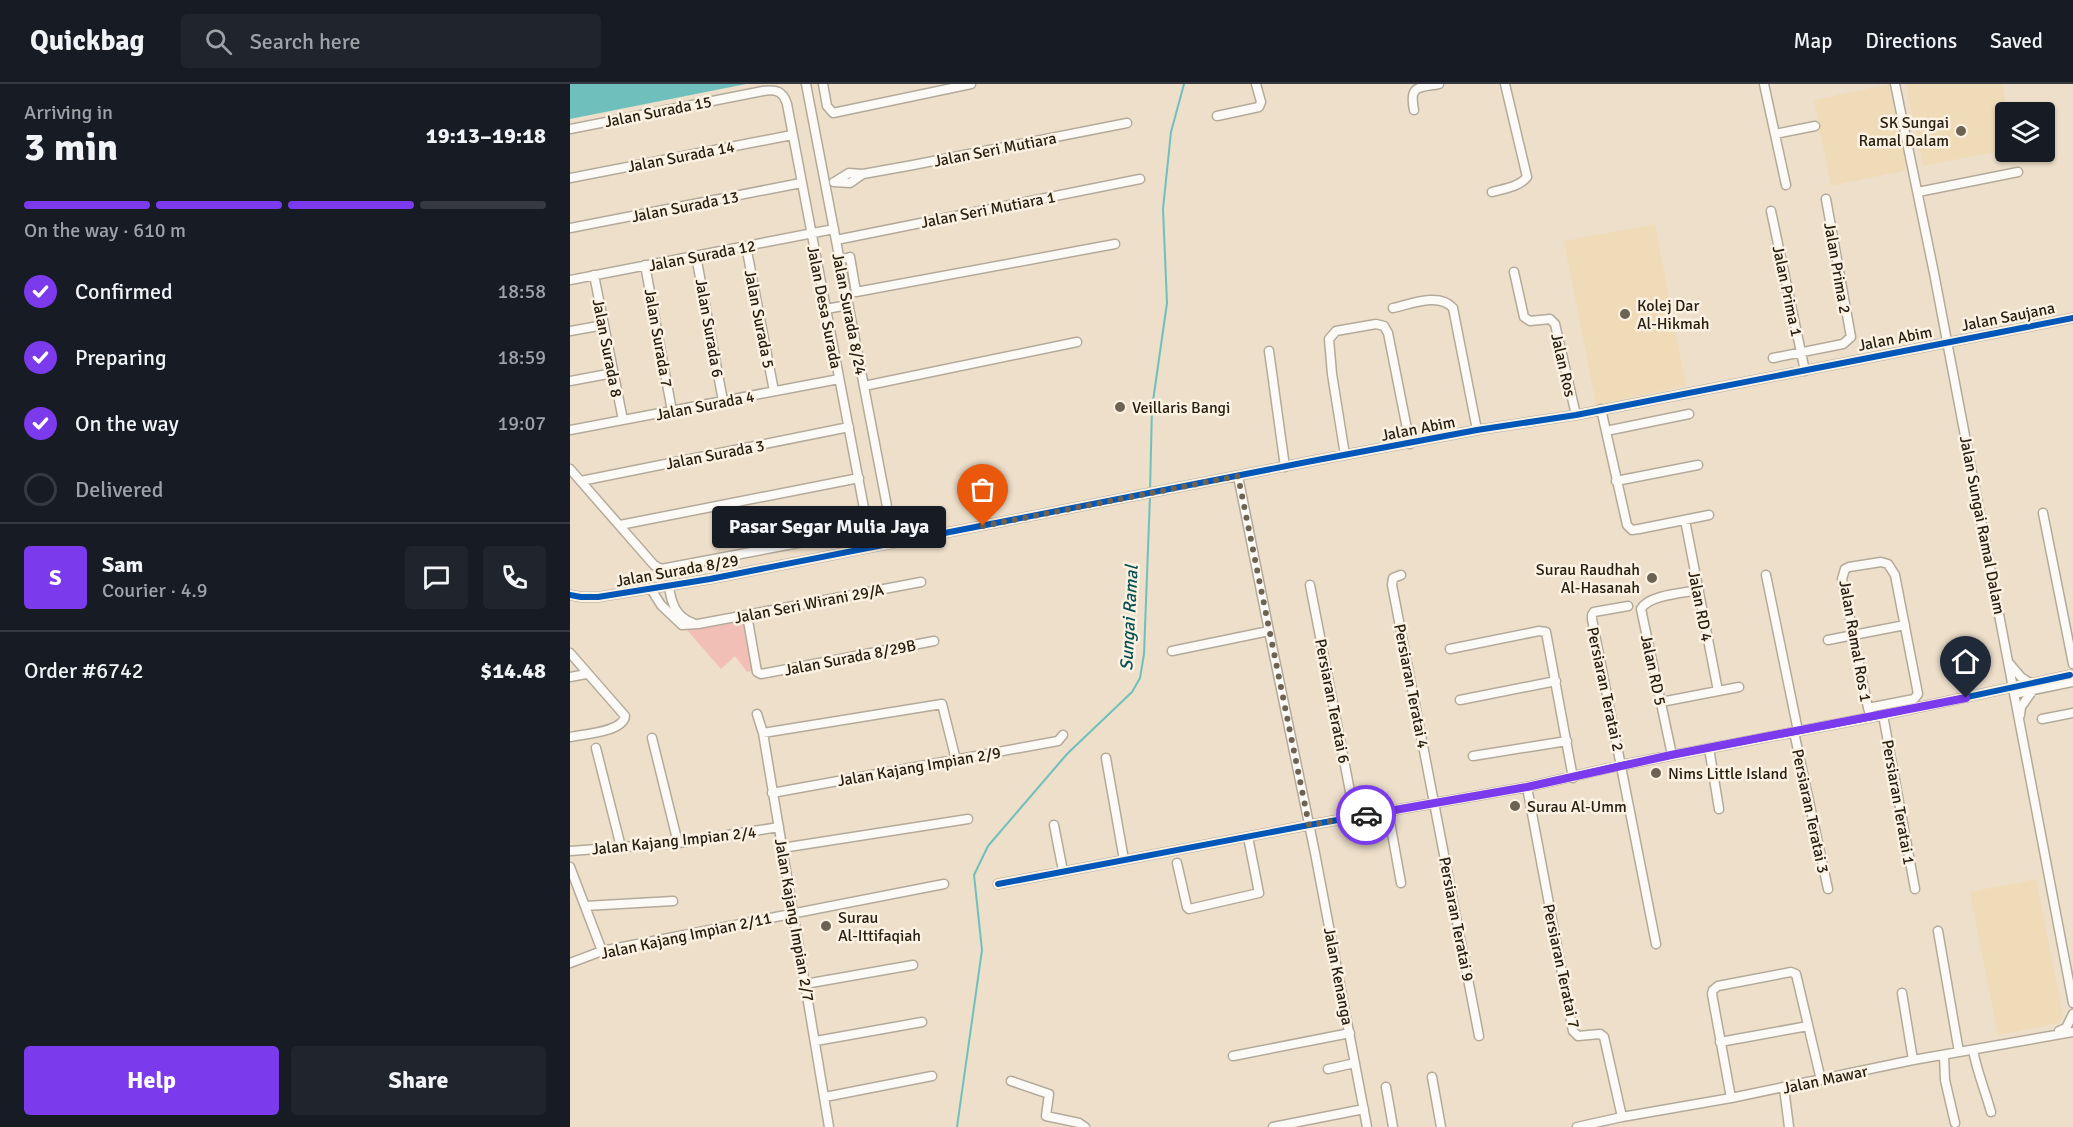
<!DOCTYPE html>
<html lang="en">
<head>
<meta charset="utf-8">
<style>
  :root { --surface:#171b24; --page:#20242c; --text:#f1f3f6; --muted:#9ea1a6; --line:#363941; --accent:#7c3aed }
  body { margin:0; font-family:Signika,sans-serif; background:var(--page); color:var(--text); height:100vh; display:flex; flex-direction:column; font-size:22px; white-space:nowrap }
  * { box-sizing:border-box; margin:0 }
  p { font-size:20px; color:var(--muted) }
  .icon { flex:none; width:33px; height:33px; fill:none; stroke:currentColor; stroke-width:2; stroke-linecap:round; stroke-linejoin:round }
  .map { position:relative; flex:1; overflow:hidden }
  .drawer { display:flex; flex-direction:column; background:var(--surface); width:570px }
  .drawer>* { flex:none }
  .tools { position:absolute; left:1425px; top:18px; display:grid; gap:12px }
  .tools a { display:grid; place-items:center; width:60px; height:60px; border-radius:6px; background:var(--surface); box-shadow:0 2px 4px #0004; font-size:30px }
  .pin { position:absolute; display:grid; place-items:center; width:51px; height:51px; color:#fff; margin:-62px -26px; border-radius:50% 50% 50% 0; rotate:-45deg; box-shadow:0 0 6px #0007 }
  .pin .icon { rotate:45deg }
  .courier { position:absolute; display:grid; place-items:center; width:60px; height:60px; margin:-30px; border:4px solid #7c3aed; border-radius:50%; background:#fff; color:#222; box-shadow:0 2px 8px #0007 }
  .bubble { position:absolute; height:42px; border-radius:6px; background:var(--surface); box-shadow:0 2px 4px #0004; font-size:20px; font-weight:800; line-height:42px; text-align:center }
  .overview em { font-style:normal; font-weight:800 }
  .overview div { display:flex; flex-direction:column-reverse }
  .overview { display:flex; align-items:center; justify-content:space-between; height:102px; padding:0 24px }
  h1 { font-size:39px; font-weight:800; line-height:45px }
  .bar { display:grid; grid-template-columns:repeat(4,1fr); gap:9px 6px; align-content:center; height:72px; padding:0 24px }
  .bar i { height:8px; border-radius:4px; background:var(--line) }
  .bar .on { background:var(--accent) }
  .bar p { grid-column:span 4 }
  .line { display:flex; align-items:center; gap:15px; padding:0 24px; border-top:2px solid var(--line) }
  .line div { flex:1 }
  .round { display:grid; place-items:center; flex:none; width:63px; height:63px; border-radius:6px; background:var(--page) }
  ol { padding:0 24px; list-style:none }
  li { display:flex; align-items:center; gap:18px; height:66px }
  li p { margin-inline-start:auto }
  li .icon { padding:6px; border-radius:50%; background:var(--accent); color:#fff; stroke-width:4 }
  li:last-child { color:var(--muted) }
  li i { width:33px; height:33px; border:3px solid var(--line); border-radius:50% }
  .primary-button { display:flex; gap:12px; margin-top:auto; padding:12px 24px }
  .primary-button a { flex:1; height:69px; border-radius:6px; background:var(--accent); color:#fff; font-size:24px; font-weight:800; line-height:69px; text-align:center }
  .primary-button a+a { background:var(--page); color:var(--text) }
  header { display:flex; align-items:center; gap:36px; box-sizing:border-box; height:84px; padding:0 30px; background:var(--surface); border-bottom:2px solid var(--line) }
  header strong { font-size:28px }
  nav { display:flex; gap:33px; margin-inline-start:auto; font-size:21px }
  .search { width:420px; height:54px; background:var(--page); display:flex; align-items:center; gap:15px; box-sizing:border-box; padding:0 21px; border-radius:6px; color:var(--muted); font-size:22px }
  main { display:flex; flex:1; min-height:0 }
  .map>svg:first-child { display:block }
  .built { fill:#f0dbb8 }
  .green { fill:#f2bfb6 }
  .water { fill:#6fc0bd }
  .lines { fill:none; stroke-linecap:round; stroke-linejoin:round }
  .stream { stroke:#6fc0bd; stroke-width:2 }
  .minor-casing { stroke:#b4aa9a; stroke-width:11 }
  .minor { stroke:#fcfaf7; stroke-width:8 }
  .cycleway-casing { stroke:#fcf2e3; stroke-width:10 }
  .cycleway { stroke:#0057b8; stroke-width:6 }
  .done { stroke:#6e6352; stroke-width:6; stroke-dasharray:0 10.8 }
  .route { stroke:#7c3aed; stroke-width:8 }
  .poi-dot { fill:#6e6352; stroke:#fcf2e3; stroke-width:2 }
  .labels { text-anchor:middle; stroke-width:5; stroke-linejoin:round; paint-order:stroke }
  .street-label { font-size:16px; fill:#292011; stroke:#fcf2e3 }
  .poi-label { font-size:16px; fill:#292011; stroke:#fcf2e3; text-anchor:start }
  .water-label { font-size:18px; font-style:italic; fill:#095153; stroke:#fcf2e3 }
</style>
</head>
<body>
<header>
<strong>Quickbag</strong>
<div class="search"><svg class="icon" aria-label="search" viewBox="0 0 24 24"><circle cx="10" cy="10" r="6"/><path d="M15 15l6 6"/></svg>Search here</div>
<nav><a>Map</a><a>Directions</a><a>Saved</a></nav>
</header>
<main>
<section class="drawer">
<div class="overview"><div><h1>3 min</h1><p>Arriving in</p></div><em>19:13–19:18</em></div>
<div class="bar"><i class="on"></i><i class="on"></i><i class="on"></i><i></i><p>On the way · 610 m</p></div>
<ol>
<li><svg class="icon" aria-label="check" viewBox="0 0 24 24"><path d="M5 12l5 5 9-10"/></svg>Confirmed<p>18:58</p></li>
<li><svg class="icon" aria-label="check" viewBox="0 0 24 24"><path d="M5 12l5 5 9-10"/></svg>Preparing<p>18:59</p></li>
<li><svg class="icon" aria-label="check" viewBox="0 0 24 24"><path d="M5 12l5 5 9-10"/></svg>On the way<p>19:07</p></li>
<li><i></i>Delivered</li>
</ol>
<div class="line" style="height:108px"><b class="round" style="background:var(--accent);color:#fff">S</b><div><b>Sam</b><p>Courier · 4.9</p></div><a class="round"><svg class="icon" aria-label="chat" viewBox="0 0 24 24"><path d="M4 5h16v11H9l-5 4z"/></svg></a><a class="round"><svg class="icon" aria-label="phone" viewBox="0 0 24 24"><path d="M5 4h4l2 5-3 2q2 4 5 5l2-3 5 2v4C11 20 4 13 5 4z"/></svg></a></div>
<div class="line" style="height:78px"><div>Order #6742</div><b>$14.48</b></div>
<div class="primary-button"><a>Help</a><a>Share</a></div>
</section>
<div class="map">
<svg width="1503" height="1043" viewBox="0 0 1503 1043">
  <rect width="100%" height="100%" fill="#eddfca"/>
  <!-- built -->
  <path class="built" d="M 1319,0 L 1337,86 L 1261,102 L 1244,16 Z
    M 1336,0 L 1432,0 L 1438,28 L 1436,28 L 1435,66 L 1353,82 Z
    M 1085,140 L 1116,302 L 1026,321 L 994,157 Z
    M 1466,795 L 1493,933 L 1489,939 L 1428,951 L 1400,808 Z"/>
  <!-- green -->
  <path class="green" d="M 173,537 L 184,586 L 177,588 L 165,572 L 151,585 L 117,546 Z"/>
  <!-- water -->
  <path class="water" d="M 0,0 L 176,0 L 0,35 Z"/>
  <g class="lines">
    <!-- stream -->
    <path class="stream" d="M 580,407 L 582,324 L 597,219 L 593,125 L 601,48 L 614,0
      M 387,1043 L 412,866 L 404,791 L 418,762 L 497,670 L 562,608 L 570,594 L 574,570 L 580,412"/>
    <!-- minor casing -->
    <g class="minor-casing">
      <path id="minor" d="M 236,0 L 324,459
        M 253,0 L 257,22 L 263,29 L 401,0
        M 1194,0 L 1216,101
        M 1325,0 L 1364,189 L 1503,919
        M 844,26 C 839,1 848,4 869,0
        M 647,32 L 689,23 L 691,18 L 686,0
        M 0,45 L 193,7 C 206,5 213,7 217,20 L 297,440 L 296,444 L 287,448 L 91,485 L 84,481 L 0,385
        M 1205,50 L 1245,42
        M 0,94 L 222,51
        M 266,97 L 279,89 L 293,90 L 343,81 L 557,39
        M 264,98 L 280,99 L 293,90
        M 922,108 C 933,105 949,103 957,93 L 935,0
        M 1348,108 L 1448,88
        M 1201,127 L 1235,287
        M 0,144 L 231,99
        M 266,156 L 570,95
        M 176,162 L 204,307
        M 126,172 L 153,317
        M 269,176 L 280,173 L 286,208 L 545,160
        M 75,181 L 102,327
        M 944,188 L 954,233 L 960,237 L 980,235 L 985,240 L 1006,331
        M 24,191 L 53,336
        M 0,196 L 264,145
        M 823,224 C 841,220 869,208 883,224 L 907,346
        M 256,225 L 278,221
        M 0,247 L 34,241
        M 699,267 L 715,383
        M 1203,274 L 1273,260 L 1281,253 L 1256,115
        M 0,297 L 43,289
        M 294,302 L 507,258
        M 1031,325 L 1057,441 L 1062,446 L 1069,445 L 1139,431
        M 0,346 L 269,295
        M 1036,347 L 1119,330
        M 775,371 L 762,290 L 759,255 L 766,247 L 806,240 L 814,242 L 818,249 L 840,360
        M 668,392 L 699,547
        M 11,397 L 279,343
        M 1046,397 L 1128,381
        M 1473,429 L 1503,580
        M 1115,436 L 1148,607
        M 50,441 L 289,394
        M 831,491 L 823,494 L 822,501 L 909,952
        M 1196,491 L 1228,647
        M 740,501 L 785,733
        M 99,502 C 101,519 106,533 123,539
        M 81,505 L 91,521 L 112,541 L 128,540 L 351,498
        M 0,511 L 11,513 L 28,513 L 140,495 L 742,377 L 907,346 L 1006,331 L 1503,234
        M 1058,522 L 1024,528 L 1022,531 L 1022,535 L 1086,860
        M 177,531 L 187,588 L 191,590 L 364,557
        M 1258,556 L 1335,541
        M 880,565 L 969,547 L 976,548 L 1003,694
        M 602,567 L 699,547 L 745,769 L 797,1043
        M 0,569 L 55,632 C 53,648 14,650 0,653
        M 1439,579 L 1451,593 L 1460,599
        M 0,593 L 16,590
        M 1444,610 L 1502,598
        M 890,616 L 986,597
        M 1091,618 L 1169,603
        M 1298,624 L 1344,615 L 1348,610 L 1325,491 L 1318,480 L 1311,478 L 1279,483 L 1275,485 L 1272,495 L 1298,624 L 1301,633
        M 187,630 L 193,649 L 259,1043
        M 1313,631 L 1345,805
        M 1450,631 L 1451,623 L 1463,606
        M 1472,635 L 1503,629
        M 1224,648 L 1258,805
        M 193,649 L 372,620 L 386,676
        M 82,654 L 108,759
        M 26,664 L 51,763
        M 1139,664 L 1149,725
        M 1102,671 L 1071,525 C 1078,511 1114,509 1129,506
        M 903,672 L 997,657
        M 536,674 L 554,776
        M 957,703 L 1003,947 L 1008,952 L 1030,950 L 1034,953 L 1052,1033
        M 202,709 L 488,657 L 493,651
        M 818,727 L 831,799
        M 484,741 L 493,787
        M 212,764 L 398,735
        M 0,767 L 108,759 L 209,743
        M 607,779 L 617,823 L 619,825 L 689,809 L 678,753
        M 0,783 L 32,867
        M 428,800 L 739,741 L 957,703 L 1052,681 L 1313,631 L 1500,591
        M 15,822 L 103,817
        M 1368,847 L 1389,968
        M 0,879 L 32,867 L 374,800
        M 235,900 L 343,881
        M 1332,909 L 1343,976
        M 1489,947 L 1496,944 L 1503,930
        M 246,957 L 352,938
        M 1150,958 L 1238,942
        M 1403,966 C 1407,988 1415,1006 1421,1028
        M 1374,971 L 1375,996 L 1385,1039
        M 663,972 L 780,949
        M 758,985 L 785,979
        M 862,993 L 871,1043
        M 441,997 L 479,1010 L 476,1032 L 509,1039 L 515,1043
        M 816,1003 L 823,1043
        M 1214,1004 L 1219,1043
        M 255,1013 L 362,992
        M 1161,1014 L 1142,910 L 1143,906 L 1148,902 L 1221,888 L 1226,890 L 1251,996
        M 703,1043 L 794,1025
        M 1007,1043 L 1052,1033 L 1161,1014 L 1343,976 L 1503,948"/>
    </g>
    <!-- minor -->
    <use href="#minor" class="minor"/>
    <!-- cycleway casing -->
    <g class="cycleway-casing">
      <path id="cycleway" d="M 0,511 L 11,513 L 28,513 L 140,495 L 742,377 L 907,346 L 1006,331 L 1503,234
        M 428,800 L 739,741 L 957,703 L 1052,681 L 1313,631 L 1500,591"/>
    </g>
    <!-- cycleway -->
    <use href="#cycleway" class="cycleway"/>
  </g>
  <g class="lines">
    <!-- done -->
    <path class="done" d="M 413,442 L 668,392 L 739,741 L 796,731"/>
    <!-- route -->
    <path class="route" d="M 796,731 L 957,703 L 1101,671 L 1396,614"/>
  </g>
  <!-- markers -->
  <g class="poi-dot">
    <circle cx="1391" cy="47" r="6"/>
    <circle cx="1055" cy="230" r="6"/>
    <circle cx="550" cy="323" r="6"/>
    <circle cx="1082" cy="494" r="6"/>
    <circle cx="1086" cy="689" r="6"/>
    <circle cx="945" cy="722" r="6"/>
    <circle cx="256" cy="842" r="6"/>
  </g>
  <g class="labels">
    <!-- street labels -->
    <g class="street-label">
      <text transform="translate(88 27) rotate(-11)" y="6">Jalan Surada 15</text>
      <text transform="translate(425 65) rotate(-11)" y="6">Jalan Seri Mutiara</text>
      <text transform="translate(111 72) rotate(-11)" y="6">Jalan Surada 14</text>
      <text transform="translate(115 122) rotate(-11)" y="6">Jalan Surada 13</text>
      <text transform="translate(418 125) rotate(-11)" y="6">Jalan Seri Mutiara 1</text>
      <text transform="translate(132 171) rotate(-11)" y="6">Jalan Surada 12</text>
      <text transform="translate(1268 184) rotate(80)" y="6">Jalan Prima 2</text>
      <text transform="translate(1218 207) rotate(78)" y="6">Jalan Prima 1</text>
      <text transform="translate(255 223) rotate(79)" y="6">Jalan Desa Surada</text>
      <text transform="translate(280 230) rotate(79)" y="6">Jalan Surada 8/24</text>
      <text transform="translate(1438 232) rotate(-11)" y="6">Jalan Saujana</text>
      <text transform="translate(190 235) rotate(79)" y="6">Jalan Surada 5</text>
      <text transform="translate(140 244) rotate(80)" y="6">Jalan Surada 6</text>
      <text transform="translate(89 254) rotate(80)" y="6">Jalan Surada 7</text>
      <text transform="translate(1325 254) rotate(-11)" y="6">Jalan Abim</text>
      <text transform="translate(38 264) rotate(79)" y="6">Jalan Surada 8</text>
      <text transform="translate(994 281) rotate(77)" y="6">Jalan Ros</text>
      <text transform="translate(135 321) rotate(-11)" y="6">Jalan Surada 4</text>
      <text transform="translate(848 344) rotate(-11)" y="6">Jalan Abim</text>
      <text transform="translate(145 370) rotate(-11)" y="6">Jalan Surada 3</text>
      <text transform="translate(1413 441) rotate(79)" y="6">Jalan Sungai Ramal Dalam</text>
      <text transform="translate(107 486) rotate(-10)" y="6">Jalan Surada 8/29</text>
      <text transform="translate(239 519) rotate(-11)" y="6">Jalan Seri Wirani 29/A</text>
      <text transform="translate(1131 522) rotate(79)" y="6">Jalan RD 4</text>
      <text transform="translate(1286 557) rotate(80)" y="6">Jalan Ramal Ros 1</text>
      <text transform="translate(280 573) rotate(-11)" y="6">Jalan Surada 8/29B</text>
      <text transform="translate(1084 586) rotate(78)" y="6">Jalan RD 5</text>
      <text transform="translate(842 602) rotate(79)" y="6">Persiaran Teratai 4</text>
      <text transform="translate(1036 605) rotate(78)" y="6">Persiaran Teratai 2</text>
      <text transform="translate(763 617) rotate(79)" y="6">Persiaran Teratai 6</text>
      <text transform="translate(349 682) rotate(-10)" y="6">Jalan Kajang Impian 2/9</text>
      <text transform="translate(1329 718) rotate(80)" y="6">Persiaran Teratai 1</text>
      <text transform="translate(1241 727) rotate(78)" y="6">Persiaran Teratai 3</text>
      <text transform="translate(104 756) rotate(-6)" y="6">Jalan Kajang Impian 2/4</text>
      <text transform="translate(887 835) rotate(79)" y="6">Persiaran Teratai 9</text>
      <text transform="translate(225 836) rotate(80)" y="6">Jalan Kajang Impian 2/7</text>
      <text transform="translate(116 851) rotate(-12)" y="6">Jalan Kajang Impian 2/11</text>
      <text transform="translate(992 882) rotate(78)" y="6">Persiaran Teratai 7</text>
      <text transform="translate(769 892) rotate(79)" y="6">Jalan Kenanga</text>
      <text transform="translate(1255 995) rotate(-12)" y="6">Jalan Mawar</text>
    </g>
    <!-- poi labels -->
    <g class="poi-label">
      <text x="1379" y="44" text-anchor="end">SK Sungai<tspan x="1379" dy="18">Ramal Dalam</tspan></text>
      <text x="1067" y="227">Kolej Dar<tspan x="1067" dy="18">Al-Hikmah</tspan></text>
      <text x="562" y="329">Veillaris Bangi</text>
      <text x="1070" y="491" text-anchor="end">Surau Raudhah<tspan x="1070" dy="18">Al-Hasanah</tspan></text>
      <text x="1098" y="695">Nims Little Island</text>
      <text x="957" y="728">Surau Al-Umm</text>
      <text x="268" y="839">Surau<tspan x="268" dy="18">Al-Ittifaqiah</tspan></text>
    </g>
    <!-- water labels -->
    <g class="water-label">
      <text transform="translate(559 534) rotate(-87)" y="6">Sungai Ramal</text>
    </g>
  </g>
</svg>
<div class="tools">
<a><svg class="icon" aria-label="layers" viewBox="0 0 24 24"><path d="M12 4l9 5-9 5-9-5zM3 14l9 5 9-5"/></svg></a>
</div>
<div class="pin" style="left:413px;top:442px;background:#ea580c"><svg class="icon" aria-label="bag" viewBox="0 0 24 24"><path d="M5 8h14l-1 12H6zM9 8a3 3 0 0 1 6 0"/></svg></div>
<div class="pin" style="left:1396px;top:614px;background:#1f2937"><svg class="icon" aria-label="home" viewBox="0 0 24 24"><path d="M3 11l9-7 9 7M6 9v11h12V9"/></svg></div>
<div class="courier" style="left:796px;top:731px"><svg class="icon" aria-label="car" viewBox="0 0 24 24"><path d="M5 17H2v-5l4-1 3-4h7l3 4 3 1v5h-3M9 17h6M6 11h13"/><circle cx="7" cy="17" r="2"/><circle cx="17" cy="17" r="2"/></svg></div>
<div class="bubble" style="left:142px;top:422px;width:234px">Pasar Segar Mulia Jaya</div>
</div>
</main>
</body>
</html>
